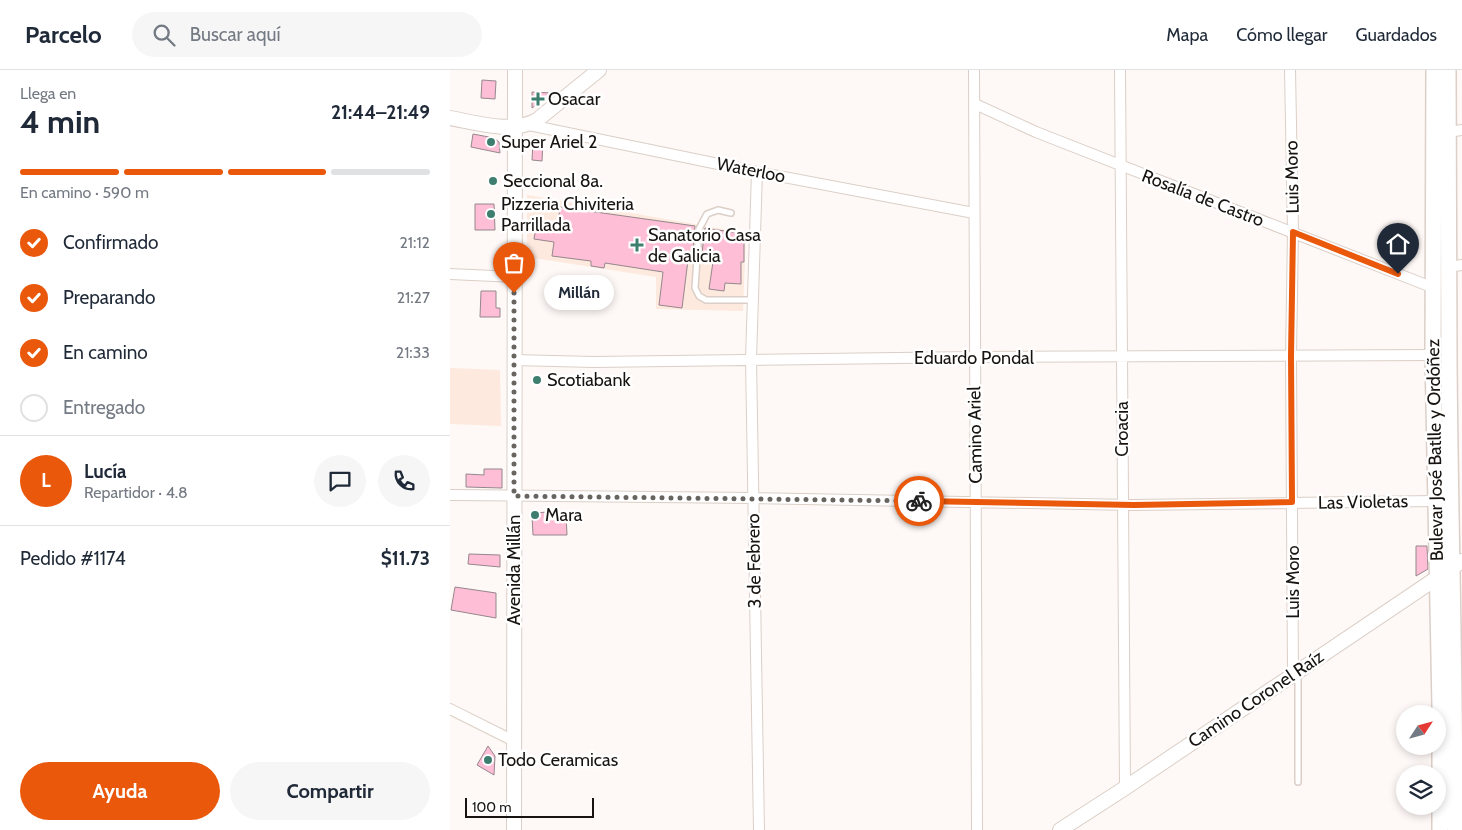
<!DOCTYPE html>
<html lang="es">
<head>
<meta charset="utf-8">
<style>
  :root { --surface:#fff; --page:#f6f6f7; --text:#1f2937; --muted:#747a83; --line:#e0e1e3; --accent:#ea580c }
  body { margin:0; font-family:Cabin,sans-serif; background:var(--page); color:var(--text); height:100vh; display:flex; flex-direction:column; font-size:19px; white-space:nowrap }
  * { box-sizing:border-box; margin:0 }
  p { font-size:16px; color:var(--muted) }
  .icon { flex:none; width:28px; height:28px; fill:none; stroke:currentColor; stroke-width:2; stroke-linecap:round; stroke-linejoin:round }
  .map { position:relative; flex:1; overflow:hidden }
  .side { display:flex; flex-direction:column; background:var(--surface); width:450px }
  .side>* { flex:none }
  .needle { width:32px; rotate:54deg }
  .fabs { position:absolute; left:946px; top:635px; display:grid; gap:10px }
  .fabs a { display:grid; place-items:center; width:50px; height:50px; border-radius:50%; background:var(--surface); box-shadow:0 2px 8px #0003; font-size:25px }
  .scale { position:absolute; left:15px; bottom:12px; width:129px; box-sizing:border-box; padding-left:5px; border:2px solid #171310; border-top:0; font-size:14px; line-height:18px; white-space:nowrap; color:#171310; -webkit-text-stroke:4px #fff; paint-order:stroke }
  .pin { position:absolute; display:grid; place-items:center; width:42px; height:42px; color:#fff; margin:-51px -21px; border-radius:50% 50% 50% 0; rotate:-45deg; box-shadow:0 0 5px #0007 }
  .pin .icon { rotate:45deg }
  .courier { position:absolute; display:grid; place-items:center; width:50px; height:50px; margin:-25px; border:4px solid #ea580c; border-radius:50%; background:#fff; color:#222; box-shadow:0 1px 6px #0007 }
  .bubble { position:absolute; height:35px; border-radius:18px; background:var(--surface); box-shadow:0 2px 8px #0003; font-size:16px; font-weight:700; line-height:35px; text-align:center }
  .overview em { font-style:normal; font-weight:700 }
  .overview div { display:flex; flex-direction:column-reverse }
  .overview { display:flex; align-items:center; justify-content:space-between; height:85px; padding:0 20px }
  h1 { font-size:32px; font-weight:700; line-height:38px }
  .bar { display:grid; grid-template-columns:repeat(4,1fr); gap:8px 5px; align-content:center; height:60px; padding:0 20px }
  .bar i { height:6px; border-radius:4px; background:var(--line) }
  .bar .selected { background:var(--accent) }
  .bar p { grid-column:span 4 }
  .line { display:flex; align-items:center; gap:12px; padding:0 20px; border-top:1px solid var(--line) }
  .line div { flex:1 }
  .round { display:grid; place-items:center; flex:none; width:52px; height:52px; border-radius:26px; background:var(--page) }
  ol { padding:0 20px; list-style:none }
  li { display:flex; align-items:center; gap:15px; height:55px }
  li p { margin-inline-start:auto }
  li .icon { padding:5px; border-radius:50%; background:var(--accent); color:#fff; stroke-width:4 }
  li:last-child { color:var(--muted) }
  li i { width:28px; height:28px; border:2px solid var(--line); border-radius:50% }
  .cta { display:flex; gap:10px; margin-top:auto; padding:10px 20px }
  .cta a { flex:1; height:58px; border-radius:30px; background:var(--accent); color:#fff; font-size:20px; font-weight:700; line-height:58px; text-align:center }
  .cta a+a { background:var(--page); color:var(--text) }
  header { display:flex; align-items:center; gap:30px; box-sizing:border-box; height:70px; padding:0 25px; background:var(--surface); border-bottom:1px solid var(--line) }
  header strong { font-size:24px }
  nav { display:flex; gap:28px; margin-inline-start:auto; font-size:18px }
  .search { width:350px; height:45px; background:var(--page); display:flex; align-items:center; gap:12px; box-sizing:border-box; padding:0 18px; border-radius:28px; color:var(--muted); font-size:19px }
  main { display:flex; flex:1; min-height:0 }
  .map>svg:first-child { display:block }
  .built { fill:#fde9dd }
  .building { fill:#febed6; stroke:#95878c }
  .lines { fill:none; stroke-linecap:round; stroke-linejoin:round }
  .lane-casing { stroke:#dbcfc7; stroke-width:8 }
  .street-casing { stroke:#dbcfc7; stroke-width:12 }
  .secondary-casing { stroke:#dbcfc7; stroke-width:16 }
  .primary-casing { stroke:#dbcfc7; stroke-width:18 }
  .lane { stroke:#fff; stroke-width:5 }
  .street { stroke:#fff; stroke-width:10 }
  .secondary { stroke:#fff; stroke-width:14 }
  .primary { stroke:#fff; stroke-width:15 }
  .done { stroke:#686460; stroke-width:5; stroke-dasharray:0 9 }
  .route { stroke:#ea580c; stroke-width:6 }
  .poi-dot { fill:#3d7e6e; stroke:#fff; stroke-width:2 }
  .labels { text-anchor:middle; stroke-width:5; stroke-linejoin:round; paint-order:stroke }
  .poi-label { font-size:18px; fill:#171310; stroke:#fff; text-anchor:start }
  .street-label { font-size:18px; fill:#171310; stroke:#fff }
</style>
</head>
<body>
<header>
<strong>Parcelo</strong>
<div class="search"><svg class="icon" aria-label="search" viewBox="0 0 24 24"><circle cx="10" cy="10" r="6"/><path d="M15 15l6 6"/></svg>Buscar aquí</div>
<nav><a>Mapa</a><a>Cómo llegar</a><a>Guardados</a></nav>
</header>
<main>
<section class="side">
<div class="overview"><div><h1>4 min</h1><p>Llega en</p></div><em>21:44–21:49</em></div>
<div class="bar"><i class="selected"></i><i class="selected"></i><i class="selected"></i><i></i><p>En camino · 590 m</p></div>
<ol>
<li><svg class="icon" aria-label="check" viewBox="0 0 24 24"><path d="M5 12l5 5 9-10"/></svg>Confirmado<p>21:12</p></li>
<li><svg class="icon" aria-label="check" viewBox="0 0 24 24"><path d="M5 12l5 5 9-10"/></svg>Preparando<p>21:27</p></li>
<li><svg class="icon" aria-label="check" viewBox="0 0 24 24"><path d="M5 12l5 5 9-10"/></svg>En camino<p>21:33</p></li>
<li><i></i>Entregado</li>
</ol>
<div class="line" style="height:90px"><b class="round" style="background:var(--accent);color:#fff">L</b><div><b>Lucía</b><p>Repartidor · 4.8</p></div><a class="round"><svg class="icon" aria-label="chat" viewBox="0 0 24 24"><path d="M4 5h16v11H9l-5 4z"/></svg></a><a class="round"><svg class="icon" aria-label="phone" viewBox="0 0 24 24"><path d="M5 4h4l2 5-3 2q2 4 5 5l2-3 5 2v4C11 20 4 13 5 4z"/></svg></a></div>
<div class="line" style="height:65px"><div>Pedido #1174</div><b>$11.73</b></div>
<div class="cta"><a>Ayuda</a><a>Compartir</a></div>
</section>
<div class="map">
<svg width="1012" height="760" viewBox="0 0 1012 760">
  <rect width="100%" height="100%" fill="#fef9f6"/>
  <!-- built -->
  <path class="built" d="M 77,125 L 296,163 L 293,241 L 206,239 L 206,207 L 77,187 Z
    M 0,298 L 50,300 L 51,356 L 0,354 Z"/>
  <!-- building -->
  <path class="building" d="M 32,10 L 46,11 L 45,29 L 31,28 Z
    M 82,22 L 102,23 L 82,38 Z
    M 23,64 L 44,68 L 49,72 L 50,83 L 21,77 Z
    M 83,71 L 93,71 L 92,91 L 82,90 Z
    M 25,134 L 44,134 L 45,160 L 25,160 Z
    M 110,137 L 245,156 L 243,182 L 239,182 L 232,238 L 209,235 L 213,202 L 155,193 L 154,198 L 141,196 L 141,191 L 102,186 L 104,172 L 84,169 L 86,157 L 107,160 Z
    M 255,158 L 294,164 L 294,192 L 291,192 L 291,214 L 275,213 L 274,221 L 259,219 L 264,185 L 252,183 Z
    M 31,221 L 46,221 L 46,238 L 50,238 L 50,247 L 30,247 Z
    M 34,399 L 52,399 L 52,418 L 16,417 L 16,404 L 34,405 Z
    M 97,442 L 116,444 L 117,465 L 83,465 L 82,446 L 84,446 L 85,443 Z
    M 966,476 L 977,476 L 978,499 L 966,506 Z
    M 19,484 L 50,485 L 50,497 L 18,494 Z
    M 5,517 L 46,523 L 46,548 L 1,540 Z
    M 38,676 L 45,686 L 44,705 L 27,695 Z"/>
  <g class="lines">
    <!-- lane casing -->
    <g class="lane-casing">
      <path id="lane" d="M 281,143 L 268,140 L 257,144 L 249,159 L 245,218 L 249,226 L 256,230 L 303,230
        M 848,712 L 848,604"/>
    </g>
    <!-- street casing -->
    <g class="street-casing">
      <path id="street" d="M 524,0 L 527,760
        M 670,0 L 675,718
        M 840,0 L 843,162 L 841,286 L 843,604
        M 525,34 L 586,62 L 984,218
        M 79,55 L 307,102 L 524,143
        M 998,62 L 1012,60
        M 307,102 L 301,289 L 309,760
        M 999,197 L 1012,195
        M 0,204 L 64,207
        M 64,290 L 144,292 L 525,287 L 983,285
        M 0,425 L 303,428 L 683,435 L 985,431
        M 0,639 L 64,671"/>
    </g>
    <!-- secondary casing -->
    <g class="secondary-casing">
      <path id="secondary" d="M 0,48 C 27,53 62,64 87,50 L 149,0
        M 64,760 L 65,0
        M 610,760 L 675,718 L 1012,491"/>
    </g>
    <!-- primary casing -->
    <g class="primary-casing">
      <path id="primary" d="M 984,0 L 983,285 L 990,637 L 990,760
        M 998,0 C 999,95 998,191 999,286 C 1000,444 1005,602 1005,760"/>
    </g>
    <!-- lane -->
    <use href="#lane" class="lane"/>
    <!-- street -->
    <use href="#street" class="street"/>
    <!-- secondary -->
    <use href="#secondary" class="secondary"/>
    <!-- primary -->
    <use href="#primary" class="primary"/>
  </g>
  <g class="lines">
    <!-- done -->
    <path class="done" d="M 64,223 L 64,426 L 469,431"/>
    <!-- route -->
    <path class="route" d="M 469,431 L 684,435 L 842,432 L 841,286 L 843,162 L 948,204"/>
  </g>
  <!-- markers -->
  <g class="poi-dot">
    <path d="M85.5 21.5h5v5h5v5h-5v5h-5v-5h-5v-5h5z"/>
    <circle cx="41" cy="72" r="5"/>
    <circle cx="43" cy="111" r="5"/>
    <circle cx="41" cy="144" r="5"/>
    <path d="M184.5 167.5h5v5h5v5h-5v5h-5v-5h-5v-5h5z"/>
    <circle cx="87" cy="310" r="5"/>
    <circle cx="85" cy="445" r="5"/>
    <circle cx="38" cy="690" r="5"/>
  </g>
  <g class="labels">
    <!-- poi labels -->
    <g class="poi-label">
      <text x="98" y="35">Osacar</text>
      <text x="51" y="78">Super Ariel 2</text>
      <text x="53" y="117">Seccional 8a.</text>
      <text x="51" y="140">Pizzeria Chiviteria<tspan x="51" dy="21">Parrillada</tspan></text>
      <text x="198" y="171">Sanatorio Casa<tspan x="198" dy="21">de Galicia</tspan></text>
      <text x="97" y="316">Scotiabank</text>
      <text x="95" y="451">Mara</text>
      <text x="48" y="696">Todo Ceramicas</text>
    </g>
    <!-- street labels -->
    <g class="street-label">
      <text transform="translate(301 100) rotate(11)" y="6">Waterloo</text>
      <text transform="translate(842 107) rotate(-91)" y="6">Luis Moro</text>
      <text transform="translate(753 128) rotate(21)" y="6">Rosalía de Castro</text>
      <text x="524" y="294">Eduardo Pondal</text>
      <text transform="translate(672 359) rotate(-90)" y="6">Croacia</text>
      <text transform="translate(525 365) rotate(-91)" y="6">Camino Ariel</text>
      <text transform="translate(985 380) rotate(-91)" y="6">Bulevar José Batlle y Ordóñez</text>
      <text transform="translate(913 432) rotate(-1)" y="6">Las Violetas</text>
      <text transform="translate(304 491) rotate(-91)" y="6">3 de Febrero</text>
      <text transform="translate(64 500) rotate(-90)" y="6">Avenida Millán</text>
      <text transform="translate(843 512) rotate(-90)" y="6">Luis Moro</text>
      <text transform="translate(806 629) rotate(-34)" y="6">Camino Coronel Raíz</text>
    </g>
  </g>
</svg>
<div class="fabs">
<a><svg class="needle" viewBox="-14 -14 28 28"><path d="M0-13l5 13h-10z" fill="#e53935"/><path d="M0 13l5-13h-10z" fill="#747a83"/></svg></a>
<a><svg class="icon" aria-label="layers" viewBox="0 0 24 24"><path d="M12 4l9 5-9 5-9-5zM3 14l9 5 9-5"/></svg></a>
</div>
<div class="scale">100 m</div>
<div class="pin" style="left:64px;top:223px;background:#ea580c"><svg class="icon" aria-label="bag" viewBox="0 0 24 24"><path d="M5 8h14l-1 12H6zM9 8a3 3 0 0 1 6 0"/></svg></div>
<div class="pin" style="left:948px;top:204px;background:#1f2937"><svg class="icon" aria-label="home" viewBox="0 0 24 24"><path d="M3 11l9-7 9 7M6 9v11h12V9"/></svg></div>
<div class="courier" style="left:469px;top:431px"><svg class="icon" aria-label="bike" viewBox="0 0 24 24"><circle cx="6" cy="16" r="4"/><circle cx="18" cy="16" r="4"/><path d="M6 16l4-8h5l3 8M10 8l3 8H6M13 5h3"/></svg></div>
<div class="bubble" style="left:94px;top:205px;width:70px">Millán</div>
</div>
</main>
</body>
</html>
